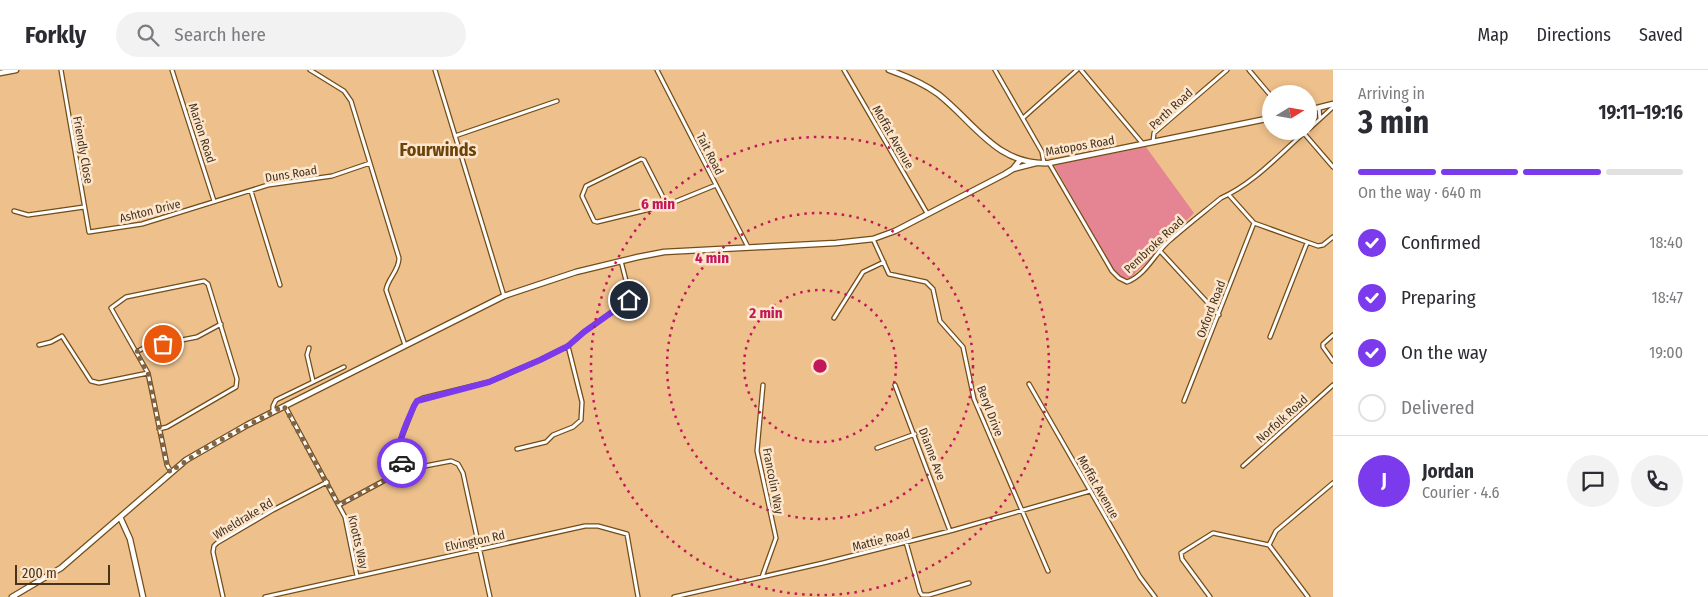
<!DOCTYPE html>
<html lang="en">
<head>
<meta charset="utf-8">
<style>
  :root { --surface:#fff; --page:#f2f2f3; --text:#2b2b33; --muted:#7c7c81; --line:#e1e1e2; --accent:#7c3aed }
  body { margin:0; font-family:"Fira Sans Condensed",sans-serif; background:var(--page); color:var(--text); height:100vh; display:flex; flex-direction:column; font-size:19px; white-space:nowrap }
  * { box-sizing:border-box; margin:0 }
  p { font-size:16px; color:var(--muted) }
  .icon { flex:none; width:28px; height:28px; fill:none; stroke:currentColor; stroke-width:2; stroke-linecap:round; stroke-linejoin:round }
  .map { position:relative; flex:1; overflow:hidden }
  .drawer { display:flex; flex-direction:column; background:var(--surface); width:375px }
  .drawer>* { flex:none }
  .needle { width:32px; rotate:79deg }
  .fabs { position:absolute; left:1262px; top:15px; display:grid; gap:10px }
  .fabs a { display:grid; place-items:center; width:55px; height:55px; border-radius:50%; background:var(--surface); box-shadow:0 2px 8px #0003; font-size:25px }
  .scale { position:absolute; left:15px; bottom:12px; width:95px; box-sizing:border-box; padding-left:5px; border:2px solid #45331e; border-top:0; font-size:14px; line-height:18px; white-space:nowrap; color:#45331e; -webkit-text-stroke:4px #fde6cc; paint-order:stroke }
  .pin { position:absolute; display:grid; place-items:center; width:42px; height:42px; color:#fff; margin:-21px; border:2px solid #fff; border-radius:50%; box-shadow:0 1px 5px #0007 }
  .courier { position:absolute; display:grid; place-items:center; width:50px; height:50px; margin:-25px; border:4px solid #7c3aed; border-radius:50%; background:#fff; color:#222; box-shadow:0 1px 6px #0007 }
  .summary em { font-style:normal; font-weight:700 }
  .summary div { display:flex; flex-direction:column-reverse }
  .summary { display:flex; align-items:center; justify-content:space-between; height:85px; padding:0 25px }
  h1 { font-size:32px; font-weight:700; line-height:38px }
  .bar { display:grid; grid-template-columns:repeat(4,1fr); gap:8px 5px; align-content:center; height:60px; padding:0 25px }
  .bar i { height:6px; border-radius:4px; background:var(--line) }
  .bar .current { background:var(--accent) }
  .bar p { grid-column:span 4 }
  .line { display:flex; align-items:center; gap:12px; padding:0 25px; border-top:1px solid var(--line) }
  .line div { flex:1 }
  .round { display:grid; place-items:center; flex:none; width:52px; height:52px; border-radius:26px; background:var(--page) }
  ol { padding:0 25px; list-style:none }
  li { display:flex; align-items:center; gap:15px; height:55px }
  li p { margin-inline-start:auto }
  li .icon { padding:5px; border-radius:50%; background:var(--accent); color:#fff; stroke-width:4 }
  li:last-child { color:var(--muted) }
  li i { width:28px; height:28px; border:2px solid var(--line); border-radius:50% }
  header { display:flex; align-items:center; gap:30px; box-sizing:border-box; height:70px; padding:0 25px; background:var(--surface); border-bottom:1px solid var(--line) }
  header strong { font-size:24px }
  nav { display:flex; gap:28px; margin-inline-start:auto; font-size:18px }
  .search { width:350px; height:45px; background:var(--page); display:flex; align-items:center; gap:12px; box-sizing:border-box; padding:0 18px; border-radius:28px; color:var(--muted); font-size:19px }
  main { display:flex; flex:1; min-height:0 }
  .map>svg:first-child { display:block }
  .green { fill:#e58594 }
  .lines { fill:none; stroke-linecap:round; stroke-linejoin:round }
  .street-casing { stroke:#734c18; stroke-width:5.5 }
  .secondary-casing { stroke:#734c18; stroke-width:7 }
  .street { stroke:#fff; stroke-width:3 }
  .secondary { stroke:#fff; stroke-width:4.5 }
  .done { stroke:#806444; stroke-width:5; stroke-dasharray:0 9 }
  .route { stroke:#7c3aed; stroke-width:6 }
  .ring { fill:none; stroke:#c2185b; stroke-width:2.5; stroke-dasharray:2.5 5 }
  .labels { text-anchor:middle; stroke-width:5; stroke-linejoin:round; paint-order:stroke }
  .street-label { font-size:12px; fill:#45331e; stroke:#fde6cc }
  .district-label { font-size:18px; font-weight:bold; fill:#6a440b; stroke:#fde6cc }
  .centre { fill:#c2185b; stroke:#fde6cc; stroke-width:2.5 }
  .ring-label { font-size:15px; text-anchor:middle; font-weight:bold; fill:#c2185b; stroke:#fde6cc; stroke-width:5; stroke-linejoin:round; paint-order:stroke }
</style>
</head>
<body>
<header>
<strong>Forkly</strong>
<div class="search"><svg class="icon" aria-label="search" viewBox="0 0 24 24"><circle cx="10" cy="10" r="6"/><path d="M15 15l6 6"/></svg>Search here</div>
<nav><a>Map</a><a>Directions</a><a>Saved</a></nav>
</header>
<main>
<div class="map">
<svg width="1333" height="527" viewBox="0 0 1333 527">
  <rect width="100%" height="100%" fill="#edc08c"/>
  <!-- green -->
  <path class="green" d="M 1146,77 L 1194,143 L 1165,172 L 1158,182 L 1129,209 L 1122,208 L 1113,199 L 1054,95 Z"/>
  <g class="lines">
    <!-- street casing -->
    <g class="street-casing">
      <path id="street" d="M 61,0 L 89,162 L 142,154 L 268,115 L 332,106 L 370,93
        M 172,0 L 214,131
        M 310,0 L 344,21 L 351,31 L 399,188 C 399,201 388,208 386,220 L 405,275
        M 435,0 L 504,226
        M 657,0 L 748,177
        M 844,0 L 927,143
        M 995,0 L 1042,82 L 1044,93
        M 1081,0 L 1143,74
        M 1249,0 L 1271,26
        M 1023,48 L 1077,0
        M 1320,49 L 1333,37
        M 1309,59 L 1320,49 L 1319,38
        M 1302,61 L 1333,97
        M 455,66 L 557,31
        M 1153,72 L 1154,63 L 1227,0
        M 1049,93 L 1112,201 L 1119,208 L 1127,212 C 1146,205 1155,183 1169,171 C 1186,156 1204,142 1221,128 C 1253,114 1280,84 1306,61
        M 251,121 L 280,215
        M 1229,125 L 1254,153 L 1318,176 L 1323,175 L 1333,167
        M 667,135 L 644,90 L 641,89 L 586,116 L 582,126 L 594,151 L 597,152 L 667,135 L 716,115
        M 14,141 L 28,145 L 84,137
        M 873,169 L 889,204 L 926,212 L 933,219 L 940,251 L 963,277 L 974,329 L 1048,501
        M 1161,182 L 1219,245
        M 834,248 L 863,202 L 884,192
        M 1333,265 L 1323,274 L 1323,277 L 1333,291
        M 1270,267 L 1307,173
        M 39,275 L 51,272 L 62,266 L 91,311 L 99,313 L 148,303
        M 309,278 L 307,285 L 313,311
        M 136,282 L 146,277 L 197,267 L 221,254
        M 1029,314 L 1140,507 L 1155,527
        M 895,315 L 950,461
        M 1184,331 L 1254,153
        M 285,336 L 345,447 L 357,506
        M 273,342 L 273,336 L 276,330 L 344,297
        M 159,359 L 167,357 L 236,317 L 237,309 L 208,214 L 204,211 L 126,227 L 111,238 L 148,303 L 167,395 L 171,402
        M 877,378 L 915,364
        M 517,379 L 546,372 L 553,365 L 573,357 L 581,350 L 582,332 L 568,276
        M 1243,396 L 1333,315
        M 404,400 L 399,383 L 399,374 L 414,336 L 417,331 L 423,328 L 489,312 L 540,290 L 568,276 L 584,262 L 629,230 L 630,226 L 621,191
        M 339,435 L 404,400 L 451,391 L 458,394 L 463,403 L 490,527
        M 906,472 L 920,522 L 922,525 L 929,525 L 969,513
        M 762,507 L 776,468 L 757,381 L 763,315
        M 223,527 L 213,482 L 214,476 L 217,473 L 273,440 L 327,412
        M 265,527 L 585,456 L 598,456 L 627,464 L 638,527
        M 674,527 L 823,493 L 950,461 L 1090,421
        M 1210,527 L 1182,489 L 1181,483 L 1213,463 L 1269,475
        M 1308,527 L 1269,475 L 1276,461 L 1333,413"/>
    </g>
    <!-- secondary casing -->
    <g class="secondary-casing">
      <path id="secondary" d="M 889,0 C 906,6 923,13 938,24 C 974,52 997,96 1049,93 L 1271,48
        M 0,3 L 16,0
        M 1309,40 L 1333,34
        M 1013,99 L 1036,93
        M 120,447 L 130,469 L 143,527
        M 12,527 L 61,498 L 186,390 L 247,355 L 504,226 L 576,202 L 638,187 L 664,182 L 836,173 L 873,169 L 895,161 L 1005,104 L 1013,99 L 1020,90"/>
    </g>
    <!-- street -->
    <use href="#street" class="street"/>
    <!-- secondary -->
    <use href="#secondary" class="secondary"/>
  </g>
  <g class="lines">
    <!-- done -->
    <path class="done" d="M 163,274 L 146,277 L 136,282 L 148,303 L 167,395 L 170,402 L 202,380 L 284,336 L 339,435 L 404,400 L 402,393"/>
    <!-- route -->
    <path class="route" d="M 402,393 C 395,373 406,355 414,336 L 417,331 L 489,312 L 540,290 L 568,276 L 584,262 L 629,230"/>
  </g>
  <!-- distance rings -->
  <g class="ring">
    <circle cx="820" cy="296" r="76"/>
    <circle cx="820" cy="296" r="153"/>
    <circle cx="820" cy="296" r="229"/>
  </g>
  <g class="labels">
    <!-- street labels -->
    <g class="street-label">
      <text transform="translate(1171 39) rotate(-43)" y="4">Perth Road</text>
      <text transform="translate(202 63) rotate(72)" y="4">Marion Road</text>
      <text transform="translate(893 67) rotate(60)" y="4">Moffat Avenue</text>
      <text transform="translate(1080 76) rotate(-10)" y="4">Matopos Road</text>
      <text transform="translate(83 80) rotate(80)" y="4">Friendly Close</text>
      <text transform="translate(710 84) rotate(63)" y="4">Tait Road</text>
      <text transform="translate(291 104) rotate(-9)" y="4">Duns Road</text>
      <text transform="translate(150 141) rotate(-14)" y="4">Ashton Drive</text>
      <text transform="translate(1154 175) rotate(-43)" y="4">Pembroke Road</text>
      <text transform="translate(1211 239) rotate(-69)" y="4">Oxford Road</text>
      <text transform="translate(990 341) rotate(69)" y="4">Beryl Drive</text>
      <text transform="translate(1282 349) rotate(-42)" y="4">Norfolk Road</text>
      <text transform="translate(932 384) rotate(69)" y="4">Dianne Ave</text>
      <text transform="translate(773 411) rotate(79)" y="4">Francolin Way</text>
      <text transform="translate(1098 417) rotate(60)" y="4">Moffat Avenue</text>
      <text transform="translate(243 449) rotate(-31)" y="4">Wheldrake Rd</text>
      <text transform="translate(881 470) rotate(-14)" y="4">Mattie Road</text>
      <text transform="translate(475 471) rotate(-12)" y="4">Elvington Rd</text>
      <text transform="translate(358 472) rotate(77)" y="4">Knotts Way</text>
    </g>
    <!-- district labels -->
    <g class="district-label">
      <text x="438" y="86">Fourwinds</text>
    </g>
  </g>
  <circle cx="820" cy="296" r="8" class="centre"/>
  <g class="ring-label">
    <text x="658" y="139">6 min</text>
    <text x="712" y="193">4 min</text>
    <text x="766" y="248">2 min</text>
  </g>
</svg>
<div class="fabs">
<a><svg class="needle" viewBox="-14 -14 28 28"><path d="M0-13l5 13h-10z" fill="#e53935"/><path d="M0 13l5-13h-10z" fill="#7c7c81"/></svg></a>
</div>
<div class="scale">200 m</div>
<div class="pin" style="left:163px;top:274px;background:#ea580c"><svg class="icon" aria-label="bag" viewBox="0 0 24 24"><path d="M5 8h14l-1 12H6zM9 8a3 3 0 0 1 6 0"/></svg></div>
<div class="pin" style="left:629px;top:230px;background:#1f2937"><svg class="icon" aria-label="home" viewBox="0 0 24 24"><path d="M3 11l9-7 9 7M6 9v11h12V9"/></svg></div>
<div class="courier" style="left:402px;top:393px"><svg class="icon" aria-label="car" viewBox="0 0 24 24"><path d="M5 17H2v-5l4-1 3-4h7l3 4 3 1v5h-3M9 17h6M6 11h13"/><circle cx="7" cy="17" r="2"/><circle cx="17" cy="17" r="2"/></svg></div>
</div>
<section class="drawer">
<div class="summary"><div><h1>3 min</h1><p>Arriving in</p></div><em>19:11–19:16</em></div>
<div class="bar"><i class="current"></i><i class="current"></i><i class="current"></i><i></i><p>On the way · 640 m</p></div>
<ol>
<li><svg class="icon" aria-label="check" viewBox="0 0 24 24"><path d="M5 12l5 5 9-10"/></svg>Confirmed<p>18:40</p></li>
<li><svg class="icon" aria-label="check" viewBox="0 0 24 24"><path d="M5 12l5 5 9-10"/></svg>Preparing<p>18:47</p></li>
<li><svg class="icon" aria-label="check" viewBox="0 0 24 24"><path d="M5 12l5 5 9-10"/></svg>On the way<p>19:00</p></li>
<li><i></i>Delivered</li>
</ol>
<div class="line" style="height:90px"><b class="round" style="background:var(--accent);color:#fff">J</b><div><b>Jordan</b><p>Courier · 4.6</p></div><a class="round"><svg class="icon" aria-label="chat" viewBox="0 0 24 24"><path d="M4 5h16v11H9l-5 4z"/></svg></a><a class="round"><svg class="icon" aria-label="phone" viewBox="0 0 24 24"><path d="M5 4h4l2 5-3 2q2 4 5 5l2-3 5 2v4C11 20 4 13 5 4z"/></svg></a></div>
</section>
</main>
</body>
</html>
